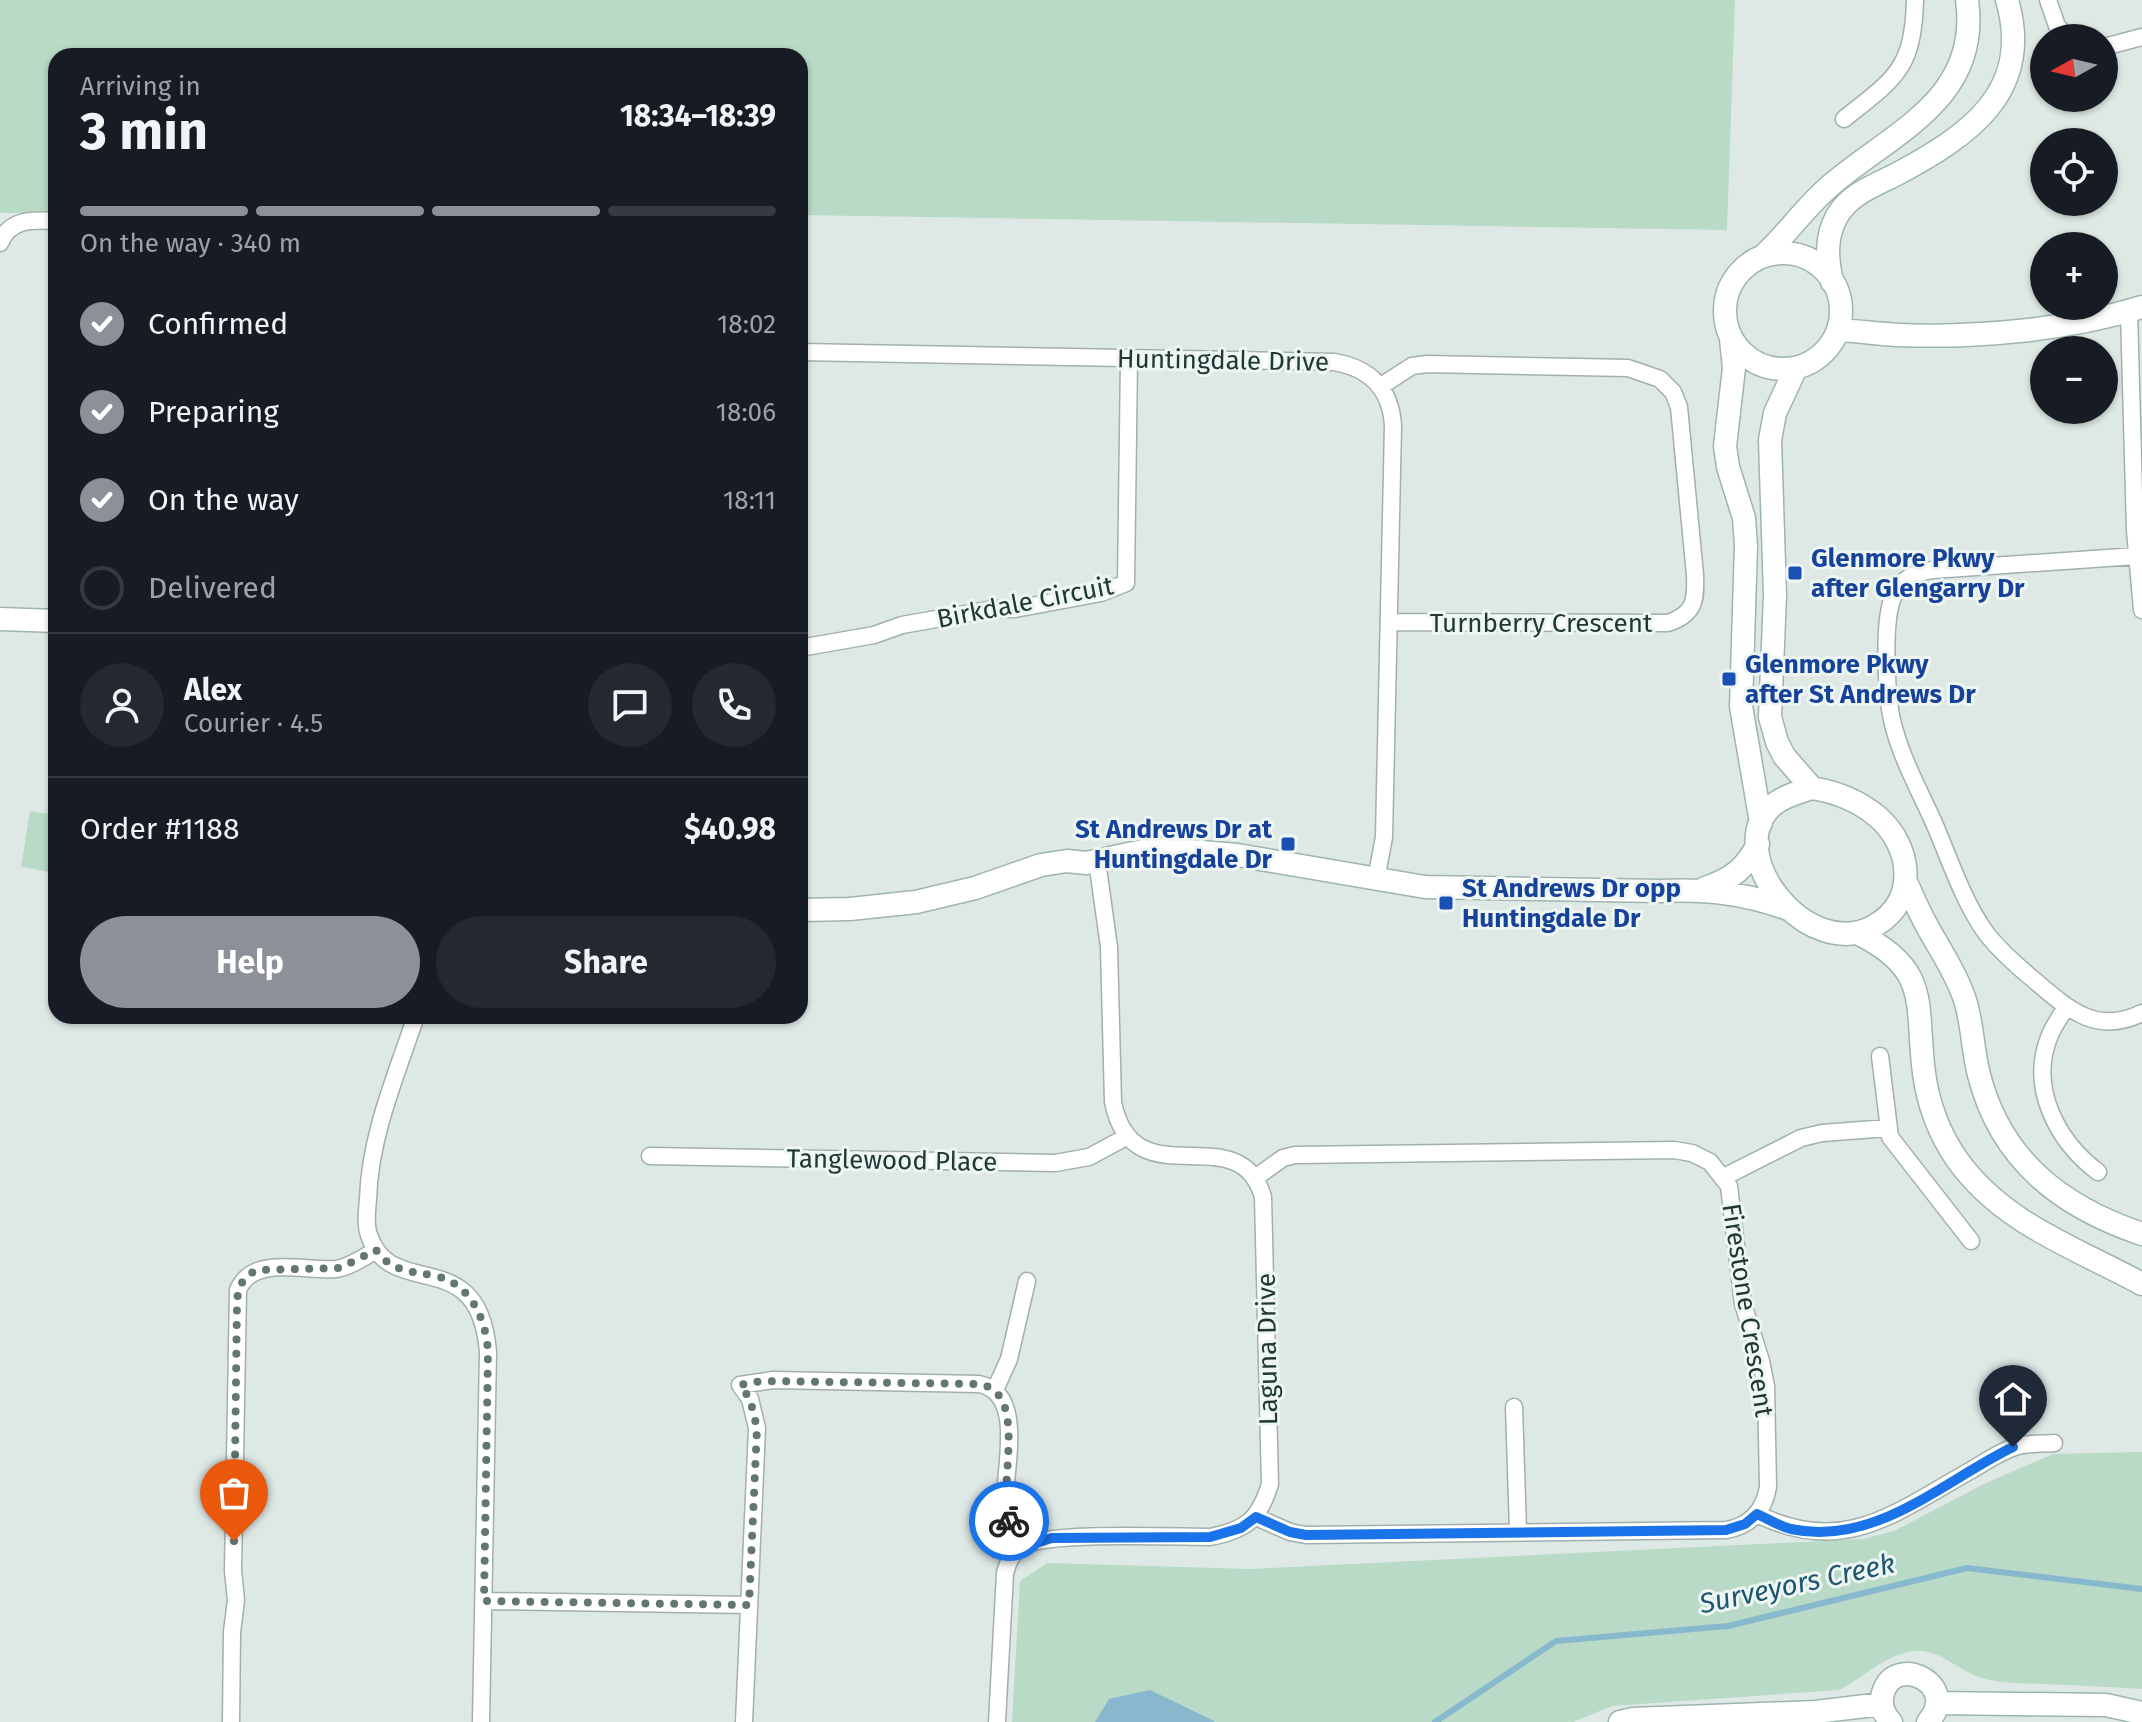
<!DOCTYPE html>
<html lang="en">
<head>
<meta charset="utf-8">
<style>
  :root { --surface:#171b24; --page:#242831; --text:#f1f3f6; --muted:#9ea1a6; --line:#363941; --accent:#8c9099 }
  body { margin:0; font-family:"Fira Sans",sans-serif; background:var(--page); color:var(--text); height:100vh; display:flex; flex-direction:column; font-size:30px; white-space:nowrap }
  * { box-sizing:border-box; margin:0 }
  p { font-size:26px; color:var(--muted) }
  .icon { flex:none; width:44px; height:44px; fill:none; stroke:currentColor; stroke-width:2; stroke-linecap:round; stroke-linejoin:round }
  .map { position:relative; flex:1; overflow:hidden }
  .details { position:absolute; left:48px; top:48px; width:760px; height:976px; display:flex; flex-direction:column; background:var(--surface); border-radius:24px; box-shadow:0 2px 6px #0004 }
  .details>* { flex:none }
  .needle { width:52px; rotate:262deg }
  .controls { position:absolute; left:2030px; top:24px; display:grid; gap:16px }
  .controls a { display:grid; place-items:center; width:88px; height:88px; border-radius:50%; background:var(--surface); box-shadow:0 2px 6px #0004; font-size:40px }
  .pin { position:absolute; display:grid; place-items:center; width:68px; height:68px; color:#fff; margin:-82px -34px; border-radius:50% 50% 50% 0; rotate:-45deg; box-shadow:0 0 8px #0007 }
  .pin .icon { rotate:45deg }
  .courier { position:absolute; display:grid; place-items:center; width:80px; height:80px; margin:-40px; border:6px solid #1a73e8; border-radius:50%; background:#fff; color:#222; box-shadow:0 2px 10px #0007 }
  .headline em { font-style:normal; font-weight:700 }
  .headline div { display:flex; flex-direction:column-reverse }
  .headline { display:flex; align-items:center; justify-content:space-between; height:136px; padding:0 32px }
  h1 { font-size:52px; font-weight:700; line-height:60px }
  .bar { display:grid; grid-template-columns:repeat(4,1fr); gap:12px 8px; align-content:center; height:96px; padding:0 32px }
  .bar i { height:10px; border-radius:6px; background:var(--line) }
  .bar .active { background:var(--accent) }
  .bar p { grid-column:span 4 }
  .line { display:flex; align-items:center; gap:20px; padding:0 32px; border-top:2px solid var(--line) }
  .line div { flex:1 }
  .round { display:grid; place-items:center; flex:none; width:84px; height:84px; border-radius:42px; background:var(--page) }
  ol { padding:0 32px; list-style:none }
  li { display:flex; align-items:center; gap:24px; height:88px }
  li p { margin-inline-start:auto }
  li .icon { padding:8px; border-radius:50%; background:var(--accent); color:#fff; stroke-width:4 }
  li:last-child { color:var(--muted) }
  li i { width:44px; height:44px; border:4px solid var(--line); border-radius:50% }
  .primary-button { display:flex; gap:16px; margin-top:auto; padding:16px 32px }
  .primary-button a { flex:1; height:92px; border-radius:48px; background:var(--accent); color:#fff; font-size:32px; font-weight:700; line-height:92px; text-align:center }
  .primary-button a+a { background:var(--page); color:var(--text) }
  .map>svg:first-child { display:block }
  .green { fill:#b8dac6 }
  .water { fill:#88b8cd }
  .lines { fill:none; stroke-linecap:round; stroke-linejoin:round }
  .stream { stroke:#88b8cd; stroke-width:6 }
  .street-casing { stroke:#a1b0ad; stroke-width:19 }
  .secondary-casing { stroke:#9eb4af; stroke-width:25 }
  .street { stroke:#fff; stroke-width:16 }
  .secondary { stroke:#fff; stroke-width:22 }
  .done { stroke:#627673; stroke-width:8; stroke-dasharray:0 14.4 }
  .route { stroke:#1a73e8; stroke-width:10 }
  .transit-dot { fill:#1a4fb4; stroke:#eef6f3; stroke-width:3 }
  .labels { text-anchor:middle; stroke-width:6; stroke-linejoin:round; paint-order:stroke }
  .street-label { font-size:26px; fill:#203835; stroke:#eef6f3 }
  .transit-label { font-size:26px; font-weight:bold; fill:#164399; stroke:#eef6f3; text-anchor:start }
  .water-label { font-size:28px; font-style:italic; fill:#1e5670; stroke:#eef6f3 }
</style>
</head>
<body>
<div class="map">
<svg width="2142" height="1722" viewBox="0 0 2142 1722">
  <rect width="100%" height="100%" fill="#dee9e6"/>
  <!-- green -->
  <path class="green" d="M 0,0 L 1735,0 L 1727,230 L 800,215 L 800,56 L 56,56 L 56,213 L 0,213 Z
    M 30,811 L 56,815 L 56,873 L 21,867 Z
    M 2142,1452 L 2142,1689 C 2109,1687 2076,1685 2043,1684 C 2022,1683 1997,1684 1976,1676 C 1956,1668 1938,1649 1915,1651 C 1885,1654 1865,1677 1839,1690 L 1612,1706 L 1573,1722 L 1012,1722 L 1020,1581 L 1047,1563 L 1251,1569 L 1863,1539 L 1894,1531 L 1984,1484 L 2053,1454 Z"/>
  <!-- water -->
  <path class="water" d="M 1150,1690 L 1214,1721 L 1215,1722 L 1095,1722 L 1109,1699 Z"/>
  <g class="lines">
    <!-- stream -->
    <path class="stream" d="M 1435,1722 L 1556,1641 L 1728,1626 L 1967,1568 L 2142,1589"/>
    <!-- street casing -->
    <g class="street-casing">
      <path id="street" d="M 2048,0 L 2057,26 L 2069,38
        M 2104,47 L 2142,37
        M 1844,119 C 1895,78 1913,70 1915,0
        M 0,243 C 10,218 33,220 56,221
        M 2129,312 L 2135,530 L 2142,610
        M 800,352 L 1334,362 C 1370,368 1391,389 1393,426 L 1384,837 L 1376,880
        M 1381,386 L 1412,366 L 1427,364 L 1628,368 L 1660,379 L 1673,392 L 1679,407 L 1695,575 C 1696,600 1695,614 1668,623 L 1389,622
        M 2136,556 L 1933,570 C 1916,572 1901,579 1894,595 C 1882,619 1886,701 1894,728 C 1903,761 1920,792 1934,823 C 1950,860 1963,901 1986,933 C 2000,951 2017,966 2034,980 C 2067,1008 2096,1036 2142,1013
        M 800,648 L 874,635 L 902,625 L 993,609 L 1015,609 L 1101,593 L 1126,583 L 1129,358
        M 2066,1007 C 2061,1016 2054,1025 2050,1035 C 2028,1087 2057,1141 2098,1172
        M 416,1016 C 396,1076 370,1135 368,1199 C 367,1211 365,1224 369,1235 C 391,1303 479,1241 488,1352 L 481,1722
        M 1880,1056 L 1890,1137 L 1971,1241
        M 650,1156 L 1055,1163 L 1089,1157 L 1128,1136
        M 1724,1177 L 1801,1138 L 1822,1133 L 1888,1128
        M 1255,1178 L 1283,1158 L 1295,1155 L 1674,1150 L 1692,1153 L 1710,1162 L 1729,1186 L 1743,1304 L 1761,1361 L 1766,1386 L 1768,1487 C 1764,1511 1750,1526 1726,1530 L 1306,1535 L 1290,1532 L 1256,1517
        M 995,1390 L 1009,1359 L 1027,1281
        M 1514,1407 L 1518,1531
        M 1757,1514 C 1843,1557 1895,1513 1968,1472 C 1984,1463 2000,1451 2018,1446 C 2029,1443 2042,1444 2054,1443
        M 484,1601 L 749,1605
        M 231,1722 L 232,1632 L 236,1600 L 233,1571 L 238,1290 C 253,1254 306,1272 336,1269 C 350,1267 364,1257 376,1250
        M 744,1722 L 757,1428 L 750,1399 L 740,1385 L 773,1380 L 979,1384 C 1027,1393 1003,1472 1005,1506 C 1006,1520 1014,1535 1019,1548
        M 997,1722 L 1005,1573 C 1008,1563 1011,1554 1020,1547 C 1044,1531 1175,1537 1210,1537 C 1246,1530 1259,1520 1270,1484 L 1263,1197 C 1239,1113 1133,1203 1113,1102 L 1109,947 L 1097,861"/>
    </g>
    <!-- secondary casing -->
    <g class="secondary-casing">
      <path id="secondary" d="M1725 311a58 58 0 1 1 116 0a58 58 0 1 1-116 0Z
        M 1764,255 C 1788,233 1806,206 1831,185 C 1893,132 1981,99 1967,0
        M 1832,282 C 1827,259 1825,238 1837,216 C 1851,193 1874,186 1897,174 C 1968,136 2034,92 2007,0
        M 1838,330 C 1858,331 1879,334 1899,335 C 1976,338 2068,330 2142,307
        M 1731,339 L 1734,368 L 1725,446 L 1728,467 L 1744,518 L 1746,545 L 1741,706 L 1761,823
        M 1796,368 L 1775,413 L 1770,440 L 1775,595 L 1770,717 L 1777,742 L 1784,756 L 1812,788
        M 0,619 L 56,621
        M 1812,788 C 1837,792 1859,801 1878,817 C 1912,847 1918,900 1876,925 C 1809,966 1719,852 1773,805 C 1784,796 1799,792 1812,788 Z
        M 1906,882 C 1913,897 1919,912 1927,926 C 1940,950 1955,971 1964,997 C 1973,1022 1972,1049 1979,1075 C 2001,1161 2062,1207 2142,1234
        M 1705,888 C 1732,879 1745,869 1758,844
        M 800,910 L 850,909 L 916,902 L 975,888 L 1041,865 L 1067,861 L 1086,863 L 1148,850 L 1166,849 L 1237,855 L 1425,887 L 1661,891 C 1707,889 1745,893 1788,909
        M 1859,934 C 1932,970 1915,1005 1924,1073 C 1928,1103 1939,1133 1956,1158 C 2001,1223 2076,1248 2142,1284
        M 1937,1703 L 2106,1705 L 2142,1713
        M 1620,1722 L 1633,1719 L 1816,1712 L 1882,1704
        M 1891,1722 C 1883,1714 1880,1704 1883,1693 C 1895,1652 1961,1685 1928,1722"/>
    </g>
    <!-- street -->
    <use href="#street" class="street"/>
    <!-- secondary -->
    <use href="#secondary" class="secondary"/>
  </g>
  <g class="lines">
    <!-- done -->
    <path class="done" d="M 234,1541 L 237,1300 C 239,1285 243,1277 257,1270 L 340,1268 L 376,1250 C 391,1271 408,1271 432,1275 C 470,1282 486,1318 488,1352 L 484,1601 L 749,1605 L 757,1428 L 750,1399 L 740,1385 L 761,1381 L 979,1384 C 1030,1392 997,1485 1009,1521"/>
    <!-- route -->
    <path class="route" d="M 1009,1521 L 1019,1548 L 1052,1538 L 1210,1537 L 1241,1528 L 1256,1517 L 1290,1532 L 1306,1535 L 1726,1530 L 1745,1524 L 1757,1514 C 1768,1519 1779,1526 1791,1529 C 1875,1547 1943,1481 2013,1447"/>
  </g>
  <!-- markers -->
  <g class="transit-dot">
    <rect x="1787" y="565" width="16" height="16" rx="4"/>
    <rect x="1721" y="671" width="16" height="16" rx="4"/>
    <rect x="1280" y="836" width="16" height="16" rx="4"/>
    <rect x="1438" y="895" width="16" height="16" rx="4"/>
  </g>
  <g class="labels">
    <!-- street labels -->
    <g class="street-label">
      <text transform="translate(1223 360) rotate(1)" y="9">Huntingdale Drive</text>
      <text transform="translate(1025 602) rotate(-11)" y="9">Birkdale Circuit</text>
      <text x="1541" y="632">Turnberry Crescent</text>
      <text transform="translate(892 1160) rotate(1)" y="9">Tanglewood Place</text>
      <text transform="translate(1748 1310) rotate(81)" y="9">Firestone Crescent</text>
      <text transform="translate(1267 1349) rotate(-91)" y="9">Laguna Drive</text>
    </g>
    <!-- transit labels -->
    <g class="transit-label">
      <text x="1811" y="567">Glenmore Pkwy<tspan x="1811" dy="30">after Glengarry Dr</tspan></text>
      <text x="1745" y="673">Glenmore Pkwy<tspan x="1745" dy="30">after St Andrews Dr</tspan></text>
      <text x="1272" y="838" text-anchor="end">St Andrews Dr at<tspan x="1272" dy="30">Huntingdale Dr</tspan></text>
      <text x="1462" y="897">St Andrews Dr opp<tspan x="1462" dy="30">Huntingdale Dr</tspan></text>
    </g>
    <!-- water labels -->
    <g class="water-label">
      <text transform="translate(1797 1583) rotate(-12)" y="10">Surveyors Creek</text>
    </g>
  </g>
</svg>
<div class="controls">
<a><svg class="needle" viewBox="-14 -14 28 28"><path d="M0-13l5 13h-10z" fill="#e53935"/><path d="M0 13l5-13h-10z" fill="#9ea1a6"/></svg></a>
<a><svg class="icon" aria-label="locate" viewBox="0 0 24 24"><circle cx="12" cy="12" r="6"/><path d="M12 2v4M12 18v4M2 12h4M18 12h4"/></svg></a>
<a>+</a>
<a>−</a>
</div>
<div class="pin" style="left:234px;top:1541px;background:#ea580c"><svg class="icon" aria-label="bag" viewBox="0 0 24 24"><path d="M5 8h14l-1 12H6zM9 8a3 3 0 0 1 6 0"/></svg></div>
<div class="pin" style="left:2013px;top:1447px;background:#1f2937"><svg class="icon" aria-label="home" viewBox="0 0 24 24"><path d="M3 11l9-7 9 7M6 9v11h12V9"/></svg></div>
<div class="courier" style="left:1009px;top:1521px"><svg class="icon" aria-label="bike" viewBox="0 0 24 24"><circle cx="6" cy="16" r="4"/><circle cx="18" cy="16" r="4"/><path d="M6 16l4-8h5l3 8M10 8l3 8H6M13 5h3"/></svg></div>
<section class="details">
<div class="headline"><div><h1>3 min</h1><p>Arriving in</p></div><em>18:34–18:39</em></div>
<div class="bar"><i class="active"></i><i class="active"></i><i class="active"></i><i></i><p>On the way · 340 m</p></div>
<ol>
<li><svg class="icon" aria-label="check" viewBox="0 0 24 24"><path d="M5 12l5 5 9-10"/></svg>Confirmed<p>18:02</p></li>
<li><svg class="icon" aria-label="check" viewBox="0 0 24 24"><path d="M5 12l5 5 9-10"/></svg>Preparing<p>18:06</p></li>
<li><svg class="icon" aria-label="check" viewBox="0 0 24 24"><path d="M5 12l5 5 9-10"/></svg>On the way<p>18:11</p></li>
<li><i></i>Delivered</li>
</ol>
<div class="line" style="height:144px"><a class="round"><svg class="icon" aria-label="person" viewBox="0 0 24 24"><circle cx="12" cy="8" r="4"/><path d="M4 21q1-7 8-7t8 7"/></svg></a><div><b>Alex</b><p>Courier · 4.5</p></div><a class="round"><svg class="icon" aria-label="chat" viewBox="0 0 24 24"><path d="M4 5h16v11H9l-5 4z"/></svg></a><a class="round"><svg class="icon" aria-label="phone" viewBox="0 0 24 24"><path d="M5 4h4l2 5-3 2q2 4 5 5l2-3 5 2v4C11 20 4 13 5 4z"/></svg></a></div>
<div class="line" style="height:104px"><div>Order #1188</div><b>$40.98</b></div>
<div class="primary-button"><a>Help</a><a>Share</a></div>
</section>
</div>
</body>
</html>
